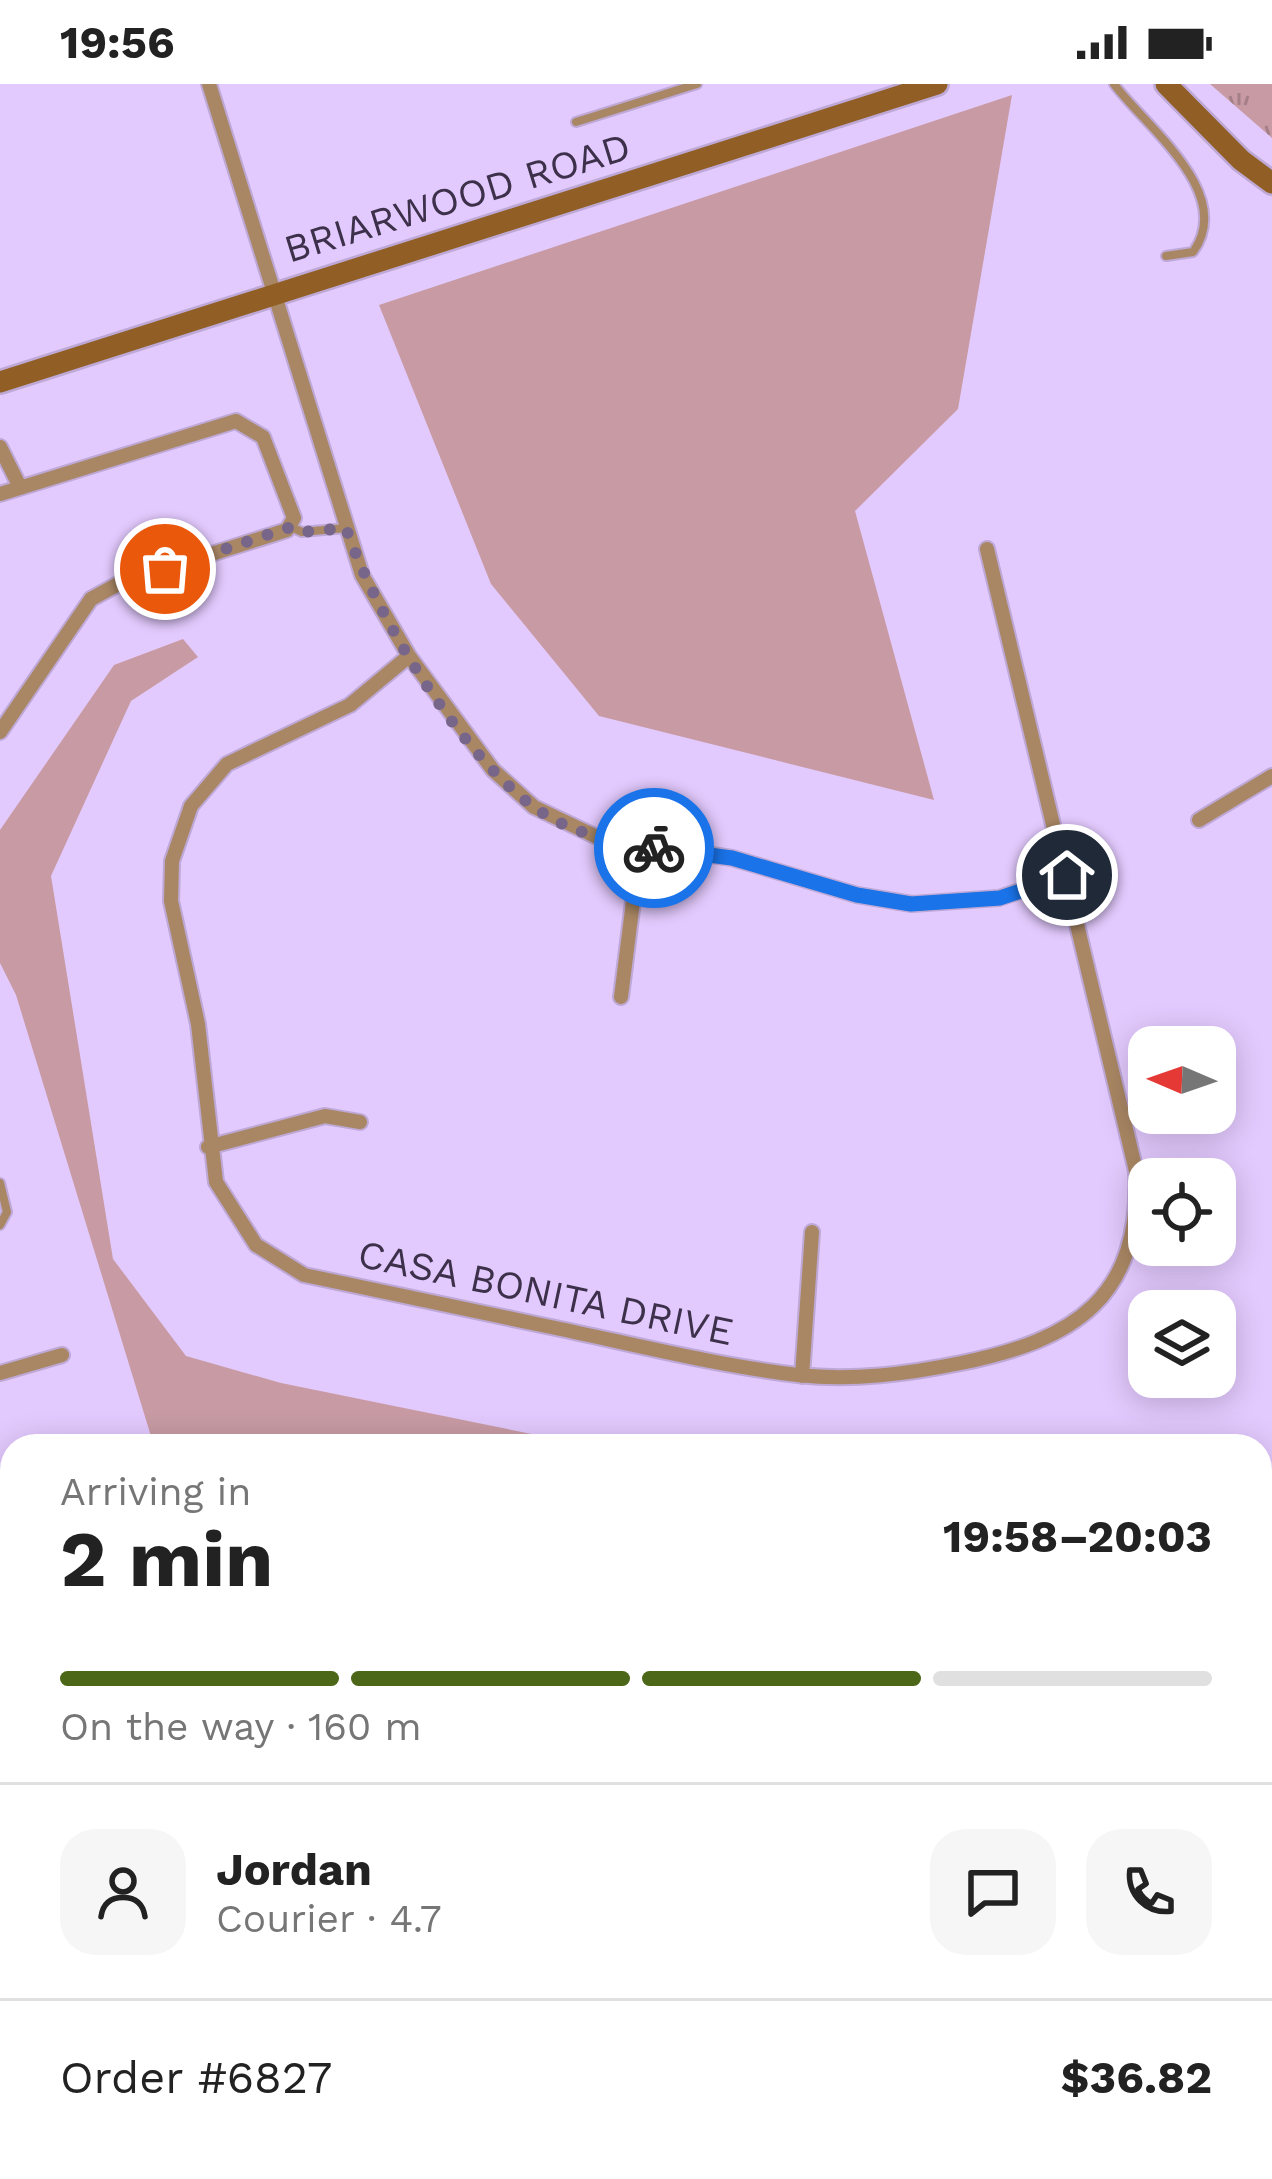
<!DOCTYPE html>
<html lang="en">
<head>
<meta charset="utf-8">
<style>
  :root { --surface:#fff; --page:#f6f6f6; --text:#222; --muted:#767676; --line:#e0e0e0; --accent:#4d6718 }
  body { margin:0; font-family:"Work Sans",sans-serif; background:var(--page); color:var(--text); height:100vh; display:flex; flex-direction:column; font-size:45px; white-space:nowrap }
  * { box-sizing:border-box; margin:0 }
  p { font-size:39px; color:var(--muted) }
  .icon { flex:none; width:66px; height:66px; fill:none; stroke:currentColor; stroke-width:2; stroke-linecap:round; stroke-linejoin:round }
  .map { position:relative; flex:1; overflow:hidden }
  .panel { position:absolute; left:0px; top:1350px; width:1272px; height:747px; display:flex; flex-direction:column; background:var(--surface); border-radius:36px 36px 0 0; box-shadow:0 6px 30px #0003 }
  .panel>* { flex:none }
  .needle { width:78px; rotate:272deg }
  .tools { position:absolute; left:1128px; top:942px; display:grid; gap:24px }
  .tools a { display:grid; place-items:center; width:108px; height:108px; border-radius:24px; background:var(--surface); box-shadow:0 6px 30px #0003; font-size:60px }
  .pin { position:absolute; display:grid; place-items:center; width:102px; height:102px; color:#fff; margin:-51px; border:6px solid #fff; border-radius:50%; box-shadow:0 3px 12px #0007 }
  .courier { position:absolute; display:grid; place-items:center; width:120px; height:120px; margin:-60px; border:9px solid #1a73e8; border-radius:50%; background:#fff; color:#222; box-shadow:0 3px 15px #0007 }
  .head em { font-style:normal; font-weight:700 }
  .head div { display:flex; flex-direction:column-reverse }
  .head { display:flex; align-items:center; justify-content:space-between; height:204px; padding:0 60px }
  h1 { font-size:78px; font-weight:700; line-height:90px }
  .bar { display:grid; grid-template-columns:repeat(4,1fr); gap:18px 12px; align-content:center; height:144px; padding:0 60px }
  .bar i { height:15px; border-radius:9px; background:var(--line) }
  .bar .active { background:var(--accent) }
  .bar p { grid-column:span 4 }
  .line { display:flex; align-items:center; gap:30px; padding:0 60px; border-top:3px solid var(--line) }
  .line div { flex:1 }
  .round { display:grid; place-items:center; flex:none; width:126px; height:126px; border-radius:36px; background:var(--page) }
  .status { display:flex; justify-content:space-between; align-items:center; height:84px; padding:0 60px; background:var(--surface); direction:ltr }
  .status svg { height:33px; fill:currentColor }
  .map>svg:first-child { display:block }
  .grass { fill:#c89ba4 }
  .park { fill:url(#park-tufts) }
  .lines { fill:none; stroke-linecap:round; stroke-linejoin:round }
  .lane-casing { stroke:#bea8d6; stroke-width:12 }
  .street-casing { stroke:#bea8d6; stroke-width:18 }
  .secondary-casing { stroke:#bea8d6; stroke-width:26 }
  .lane { stroke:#a98764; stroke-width:8 }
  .street { stroke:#a98764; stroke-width:14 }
  .secondary { stroke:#915f25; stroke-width:21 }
  .done { stroke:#776689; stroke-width:12; stroke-dasharray:0 21.6 }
  .route { stroke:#1a73e8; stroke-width:15 }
  .labels { text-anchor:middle; stroke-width:12; stroke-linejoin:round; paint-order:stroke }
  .street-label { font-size:39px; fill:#3d304a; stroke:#e3cafe }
</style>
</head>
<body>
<div class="status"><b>19:56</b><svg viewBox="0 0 49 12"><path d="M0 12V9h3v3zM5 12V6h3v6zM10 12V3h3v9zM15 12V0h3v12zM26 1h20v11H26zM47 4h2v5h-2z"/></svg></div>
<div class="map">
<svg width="1272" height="2095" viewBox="0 0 1272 2095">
  <defs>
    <pattern id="park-tufts" width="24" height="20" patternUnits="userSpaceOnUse" patternTransform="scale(3)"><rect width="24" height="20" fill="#c89ba4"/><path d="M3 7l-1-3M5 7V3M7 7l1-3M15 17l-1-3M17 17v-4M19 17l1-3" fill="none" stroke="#a47f88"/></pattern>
  </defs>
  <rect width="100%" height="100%" fill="#e3cafe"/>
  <!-- grass -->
  <path class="grass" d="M 1012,11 L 958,325 L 855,427 L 934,716 L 599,632 L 491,500 L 379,221 Z
    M 183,555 L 198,573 L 131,617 L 51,792 L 113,1175 L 186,1272 L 281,1299 L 591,1362 L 154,1362 L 16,911 L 0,879 L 0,746 L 114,581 Z
    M 12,1612 L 12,1995 L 0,2003 L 0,1614 Z"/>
  <!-- park -->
  <path class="park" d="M 1211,0 L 1272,0 L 1272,54 L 1210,0 Z"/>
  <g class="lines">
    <!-- lane casing -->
    <g class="lane-casing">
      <path id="lane" d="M 1114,0 C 1145,42 1236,109 1193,168 L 1166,172
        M 576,38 L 697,0
        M 291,443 L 302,448 L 346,444
        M 0,1099 L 7,1128 L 0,1141"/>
    </g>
    <!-- street casing -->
    <g class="street-casing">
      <path id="street" d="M 209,0 L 362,491 L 409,572 L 493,686 L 534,723 L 599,754 L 732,774 L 857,811 L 912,820 L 999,814 L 1067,791
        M 0,363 L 20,403
        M 0,410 L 236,337 L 263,353 L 294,434 L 287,446 L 120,499 L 91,515 L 0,648
        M 409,572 L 350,621 L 227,680 L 191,722 L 172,777 L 171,817 L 198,940 L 216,1098 L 256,1161 L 304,1191 C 385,1208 465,1225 546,1242 C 629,1259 713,1281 798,1291 C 853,1297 907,1290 961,1279 C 1074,1256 1142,1214 1136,1087 L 987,465
        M 1199,736 L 1272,692
        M 621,913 L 640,762
        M 208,1063 L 325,1032 L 360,1038
        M 0,1289 L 62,1271
        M 802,1292 L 812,1148
        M 0,1458 L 12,1453
        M 1260,1512 L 1272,1508
        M 1260,1843 L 1272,1839
        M 227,2092 L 232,2095
        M 852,2095 L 854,2085
        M 1152,2095 L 1153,2085"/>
    </g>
    <!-- secondary casing -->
    <g class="secondary-casing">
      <path id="secondary" d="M 1166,0 L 1241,76 L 1272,99
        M 0,298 L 937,0"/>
    </g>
    <!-- lane -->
    <use href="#lane" class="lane"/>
    <!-- street -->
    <use href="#street" class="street"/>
    <!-- secondary -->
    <use href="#secondary" class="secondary"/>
  </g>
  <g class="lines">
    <!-- done -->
    <path class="done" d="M 165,485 L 291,443 L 302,448 L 346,444 C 376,531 458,668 534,723 C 570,749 611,758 654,764"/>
    <!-- route -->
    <path class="route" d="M 654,764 L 732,774 L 857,811 L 911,820 L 1000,814 L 1067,791"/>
  </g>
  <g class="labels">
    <!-- street labels -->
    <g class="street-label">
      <text transform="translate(457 113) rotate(-17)" y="14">BRIARWOOD ROAD</text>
      <text transform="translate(546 1208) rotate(12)" y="14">CASA BONITA DRIVE</text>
    </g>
  </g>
</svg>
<div class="tools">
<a><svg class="needle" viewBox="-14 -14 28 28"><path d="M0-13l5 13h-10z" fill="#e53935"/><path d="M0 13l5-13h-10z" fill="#767676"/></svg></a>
<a><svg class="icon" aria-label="locate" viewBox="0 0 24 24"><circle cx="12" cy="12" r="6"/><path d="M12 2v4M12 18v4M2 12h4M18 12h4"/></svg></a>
<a><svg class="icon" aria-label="layers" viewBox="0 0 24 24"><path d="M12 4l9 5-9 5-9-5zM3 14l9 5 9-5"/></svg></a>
</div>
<div class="pin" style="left:165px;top:485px;background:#ea580c"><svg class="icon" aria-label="bag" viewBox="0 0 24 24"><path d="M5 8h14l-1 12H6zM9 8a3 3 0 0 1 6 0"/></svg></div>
<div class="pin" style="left:1067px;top:791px;background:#1f2937"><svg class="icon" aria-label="home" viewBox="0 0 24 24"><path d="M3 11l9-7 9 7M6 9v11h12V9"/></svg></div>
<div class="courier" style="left:654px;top:764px"><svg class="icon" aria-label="bike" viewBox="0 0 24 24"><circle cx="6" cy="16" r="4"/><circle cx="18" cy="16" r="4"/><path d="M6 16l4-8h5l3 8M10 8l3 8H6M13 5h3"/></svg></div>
<section class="panel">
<div class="head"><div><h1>2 min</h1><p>Arriving in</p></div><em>19:58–20:03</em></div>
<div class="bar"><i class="active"></i><i class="active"></i><i class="active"></i><i></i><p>On the way · 160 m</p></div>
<div class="line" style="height:216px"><a class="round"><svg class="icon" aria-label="person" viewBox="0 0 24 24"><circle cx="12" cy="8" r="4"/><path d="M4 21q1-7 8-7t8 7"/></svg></a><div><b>Jordan</b><p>Courier · 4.7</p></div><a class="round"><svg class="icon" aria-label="chat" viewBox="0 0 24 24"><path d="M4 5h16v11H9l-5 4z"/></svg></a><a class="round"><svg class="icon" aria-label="phone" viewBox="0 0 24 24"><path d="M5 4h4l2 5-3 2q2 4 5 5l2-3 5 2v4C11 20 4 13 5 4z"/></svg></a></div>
<div class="line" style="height:156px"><div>Order #6827</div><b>$36.82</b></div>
</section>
</div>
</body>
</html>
